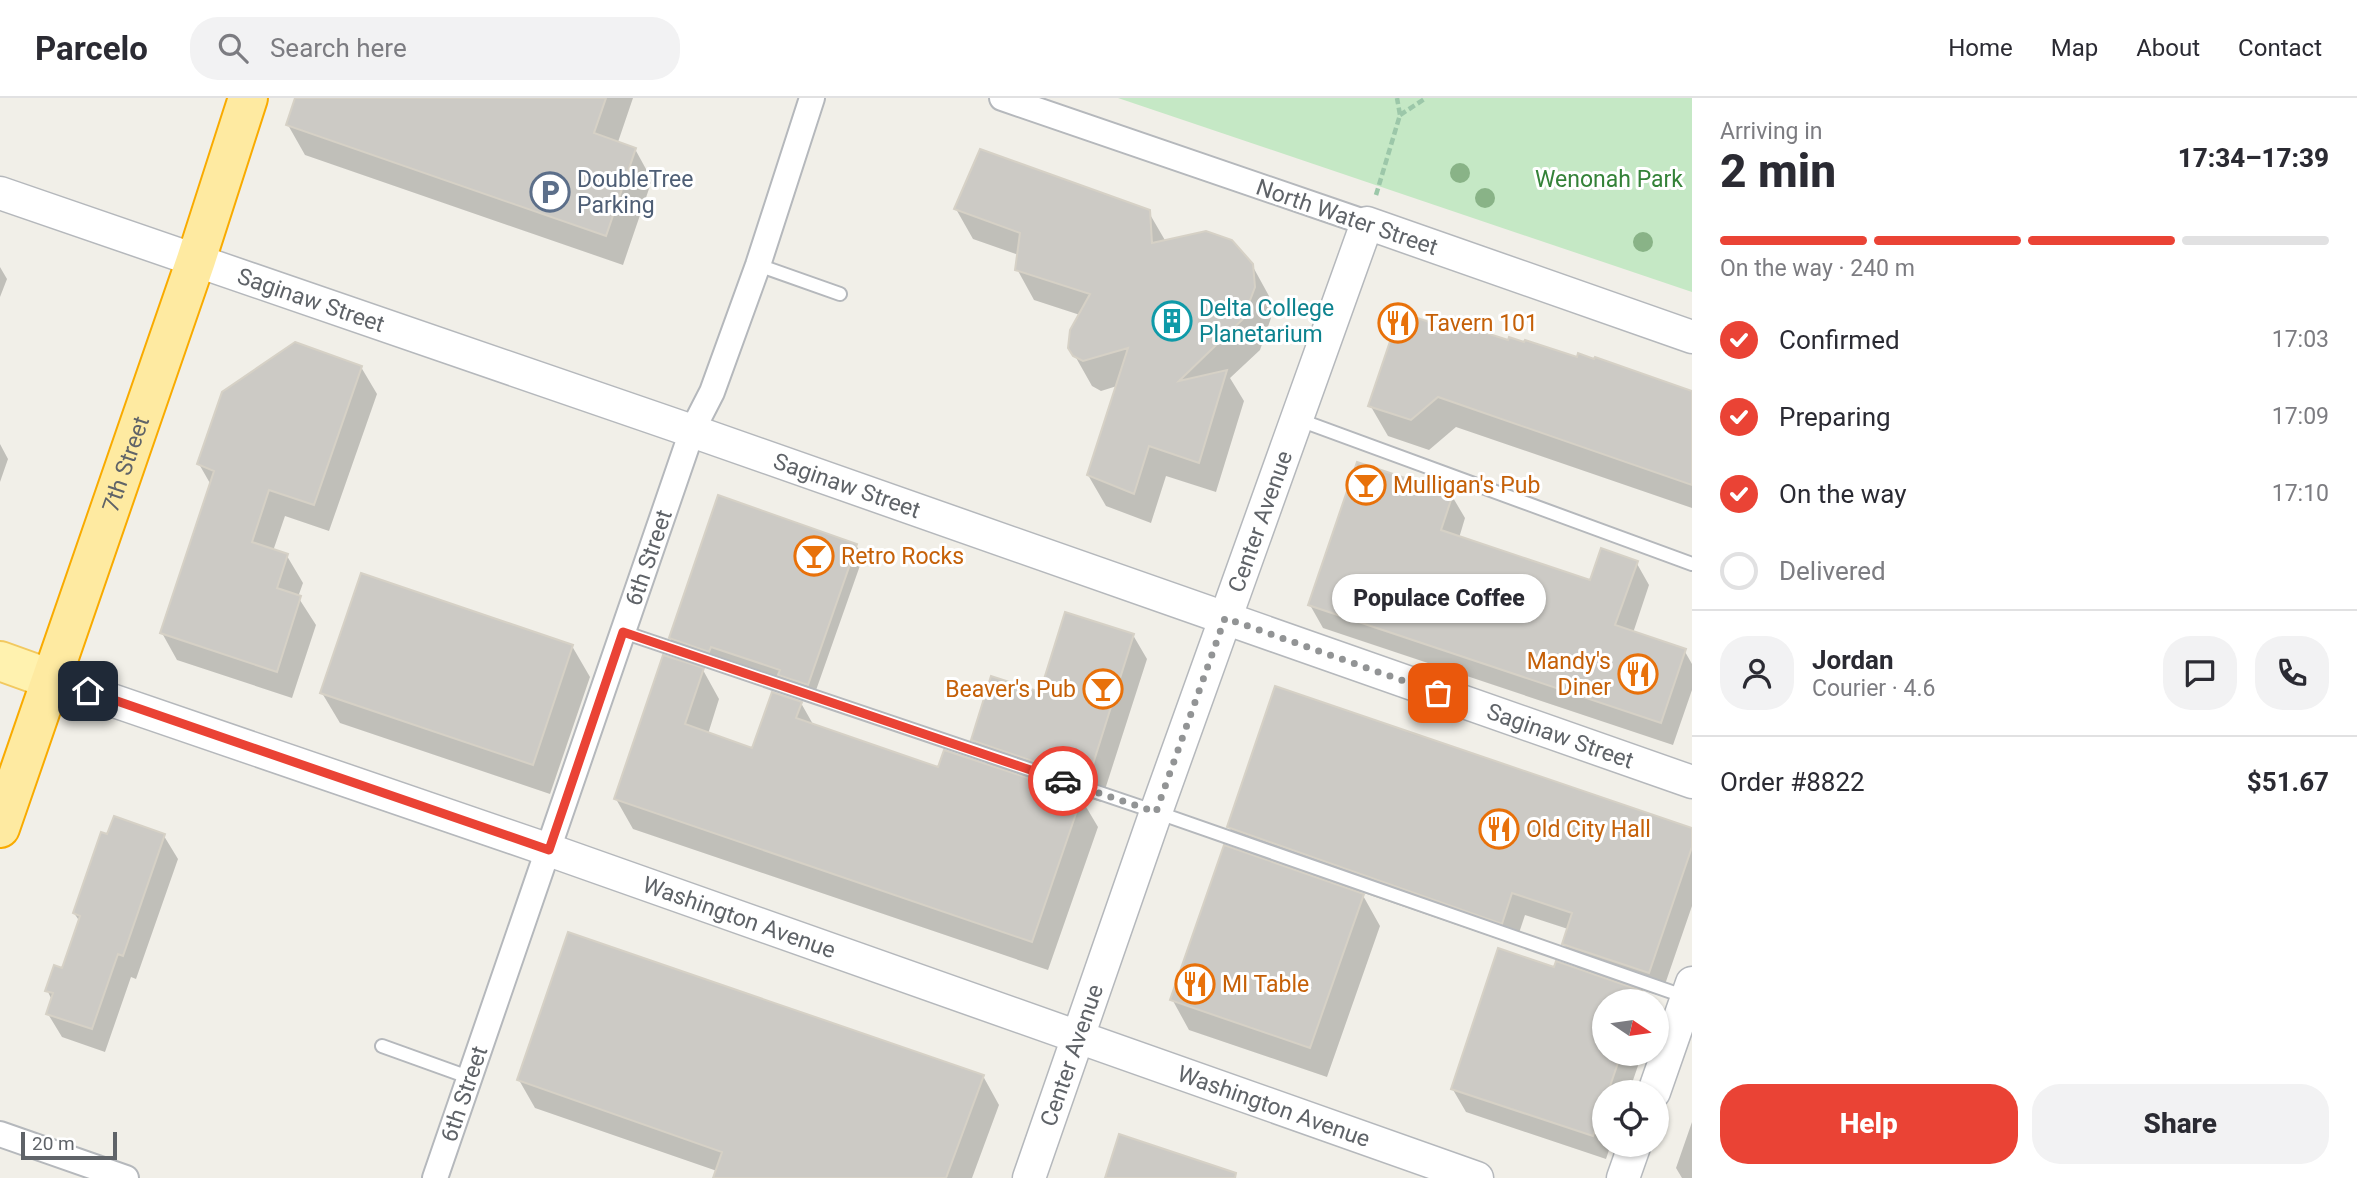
<!DOCTYPE html>
<html lang="en">
<head>
<meta charset="utf-8">
<style>
  :root { --surface:#fff; --page:#f2f2f3; --text:#2b2b33; --muted:#7c7c81; --line:#e1e1e2; --accent:#ea4335 }
  body { margin:0; font-family:Roboto,sans-serif; background:var(--page); color:var(--text); height:100vh; display:flex; flex-direction:column; font-size:26px; white-space:nowrap }
  * { box-sizing:border-box; margin:0 }
  p { font-size:23px; color:var(--muted) }
  .icon { flex:none; width:38px; height:38px; fill:none; stroke:currentColor; stroke-width:2; stroke-linecap:round; stroke-linejoin:round }
  .map { position:relative; flex:1; overflow:hidden }
  .sheet { display:flex; flex-direction:column; background:var(--surface); width:665px }
  .sheet>* { flex:none }
  .needle { width:46px; rotate:103deg }
  .controls { position:absolute; left:1592px; top:891px; display:grid; gap:14px }
  .controls a { display:grid; place-items:center; width:77px; height:77px; border-radius:50%; background:var(--surface); box-shadow:0 2px 5px #0004; font-size:35px }
  .scale { position:absolute; left:21px; bottom:18px; width:96px; box-sizing:border-box; padding-left:7px; border:4px solid #5f6368; border-top:0; font-size:19px; line-height:24px; white-space:nowrap; color:#5f6368; -webkit-text-stroke:5px #fff; paint-order:stroke }
  .pin { position:absolute; display:grid; place-items:center; width:60px; height:60px; color:#fff; margin:-30px; border-radius:14px; box-shadow:0 4px 10px #0006 }
  .courier { position:absolute; display:grid; place-items:center; width:70px; height:70px; margin:-35px; border:5px solid #ea4335; border-radius:50%; background:#fff; color:#222; box-shadow:0 2px 9px #0007 }
  .bubble { position:absolute; height:49px; border-radius:24px; background:var(--surface); box-shadow:0 2px 5px #0004; font-size:23px; font-weight:800; line-height:49px; text-align:center }
  .overview em { font-style:normal; font-weight:800 }
  .overview div { display:flex; flex-direction:column-reverse }
  .overview { display:flex; align-items:center; justify-content:space-between; height:119px; padding:0 28px }
  h1 { font-size:46px; font-weight:800; line-height:52px }
  .bar { display:grid; grid-template-columns:repeat(4,1fr); gap:10px 7px; align-content:center; height:84px; padding:0 28px }
  .bar i { height:9px; border-radius:5px; background:var(--line) }
  .bar .on { background:var(--accent) }
  .bar p { grid-column:span 4 }
  .line { display:flex; align-items:center; gap:18px; padding:0 28px; border-top:2px solid var(--line) }
  .line div { flex:1 }
  .round { display:grid; place-items:center; flex:none; width:74px; height:74px; border-radius:28px; background:var(--page) }
  ol { padding:0 28px; list-style:none }
  li { display:flex; align-items:center; gap:21px; height:77px }
  li p { margin-inline-start:auto }
  li .icon { padding:7px; border-radius:50%; background:var(--accent); color:#fff; stroke-width:4 }
  li:last-child { color:var(--muted) }
  li i { width:38px; height:38px; border:4px solid var(--line); border-radius:50% }
  .cta { display:flex; gap:14px; margin-top:auto; padding:14px 28px }
  .cta a { flex:1; height:80px; border-radius:28px; background:var(--accent); color:#fff; font-size:28px; font-weight:800; line-height:80px; text-align:center }
  .cta a+a { background:var(--page); color:var(--text) }
  header { display:flex; align-items:center; gap:42px; box-sizing:border-box; height:98px; padding:0 35px; background:var(--surface); border-bottom:2px solid var(--line) }
  header strong { font-size:33px }
  nav { display:flex; gap:38px; margin-inline-start:auto; font-size:24px }
  .search { width:490px; height:63px; background:var(--page); display:flex; align-items:center; gap:18px; box-sizing:border-box; padding:0 24px; border-radius:28px; color:var(--muted); font-size:26px }
  main { display:flex; flex:1; min-height:0 }
  .map>svg:first-child { display:block }
  .green { fill:#c5e8c5 }
  .shadow { fill:#0003 }
  .building { fill:#cccac5; stroke:#d6d1c6; stroke-width:2 }
  .lines { fill:none; stroke-linecap:round; stroke-linejoin:round }
  .service-casing { stroke:#b5b8bc; stroke-width:16 }
  .minor-casing { stroke:#b5b8bc; stroke-width:28 }
  .tertiary-casing { stroke:#b5b8bc; stroke-width:35 }
  .primary-casing { stroke:#f2c960; stroke-width:42 }
  .trunk-casing { stroke:#f9ab00; stroke-width:42 }
  .path { stroke:#9cc7a9; stroke-width:4.5; stroke-dasharray:7 3.5; stroke-linecap:butt }
  .service { stroke:#fff; stroke-width:12 }
  .minor { stroke:#fff; stroke-width:24 }
  .tertiary { stroke:#fff; stroke-width:32 }
  .primary { stroke:#fff2af; stroke-width:38 }
  .trunk { stroke:#feeaa1; stroke-width:38 }
  .tree { fill:#89b387 }
  .done { stroke:#929495; stroke-width:7; stroke-dasharray:0 12.6 }
  .route { stroke:#ea4335; stroke-width:9 }
  .labels { text-anchor:middle; stroke-width:6; stroke-linejoin:round; paint-order:stroke }
  .service-label { font-size:23px; fill:#4e5e75; stroke:#fff; text-anchor:start }
  .park-label { font-size:23px; fill:#348238; stroke:#fff }
  .street-label { font-size:23px; fill:#5f6368; stroke:#fff }
  .culture-label { font-size:23px; fill:#0d838f; stroke:#fff; text-anchor:start }
  .food-label { font-size:23px; fill:#c56008; stroke:#fff; text-anchor:start }
</style>
</head>
<body>
<header>
<strong>Parcelo</strong>
<div class="search"><svg class="icon" aria-label="search" viewBox="0 0 24 24"><circle cx="10" cy="10" r="6"/><path d="M15 15l6 6"/></svg>Search here</div>
<nav><a>Home</a><a>Map</a><a>About</a><a>Contact</a></nav>
</header>
<main>
<div class="map">
<svg width="1692" height="1080" viewBox="0 0 1692 1080">
  <rect width="100%" height="100%" fill="#f1efe8"/>
  <!-- green -->
  <path class="green" d="M 1118,0 L 1692,0 L 1692,194 Z"/>
  <!-- shadow -->
  <path class="shadow" d="M 297,0 L 633,0 L 618,44 L 635,51 L 652,82 L 623,167 L 305,57 L 288,27 Z
    M 956,111 L 1148,113 L 1166,144 L 1252,167 L 1269,198 L 1271,220 L 1260,252 L 1230,280 L 1244,303 L 1216,394 L 1166,378 L 1151,425 L 1106,408 L 1088,377 L 1117,288 L 1101,293 L 1092,288 L 1070,249 L 1080,217 L 1034,202 L 1017,171 L 1019,157 L 973,141 Z
    M 0,169 L 7,181 L 0,199 Z
    M 1454,234 L 1509,245 L 1692,294 L 1692,410 L 1456,329 L 1429,352 L 1388,338 L 1370,307 Z
    M 361,269 L 377,296 L 329,433 L 285,418 L 273,453 L 287,458 L 303,485 L 298,499 L 316,527 L 292,600 L 177,562 L 162,535 L 211,387 L 199,366 Z
    M 0,346 L 8,361 L 0,384 Z
    M 1452,398 L 1465,420 L 1459,440 L 1591,485 L 1636,464 L 1649,487 L 1633,535 L 1684,552 L 1692,566 L 1692,592 L 1673,647 L 1323,530 L 1310,507 Z
    M 856,447 L 863,459 L 814,598 L 783,582 L 718,559 L 716,565 L 677,552 L 670,540 Z
    M 1133,537 L 1147,561 L 1101,704 L 1079,697 L 1098,729 L 1048,872 L 633,731 L 616,701 L 703,572 L 719,601 L 708,636 L 753,652 L 801,605 L 814,628 L 939,671 L 988,668 L 973,642 Z
    M 572,548 L 590,579 L 550,696 L 340,625 L 322,595 Z
    M 1229,729 L 1692,732 L 1692,808 L 1661,898 L 1639,891 L 1646,903 L 1605,903 L 1605,956 L 1642,956 L 1629,994 L 1605,994 L 1605,1046 L 1611,1046 L 1606,1061 L 1466,1014 L 1452,990 L 1555,871 L 1579,873 L 1564,846 L 1568,831 L 1525,817 L 1515,847 L 1361,794 L 1380,828 L 1327,979 L 1189,932 L 1172,901 L 1244,756 Z
    M 164,738 L 178,761 L 136,881 L 131,879 L 105,954 L 62,939 L 48,916 L 52,902 L 47,892 L 63,872 L 80,824 L 74,815 Z
    M 983,978 L 999,1007 L 972,1080 L 715,1080 L 717,1073 L 535,1010 L 519,982 Z
    M 1692,1024 L 1692,1080 L 1682,1080 L 1676,1070 Z"/>
  <!-- building -->
  <path class="building" d="M 295,0 L 606,0 L 594,35 L 636,50 L 606,138 L 286,27 Z
    M 980,51 L 1150,112 L 1152,145 L 1206,133 L 1232,142 L 1253,166 L 1255,189 L 1243,221 L 1179,283 L 1227,272 L 1199,365 L 1149,348 L 1134,396 L 1087,377 L 1128,250 L 1083,263 L 1073,258 L 1068,250 L 1070,232 L 1090,196 L 1015,172 L 1020,135 L 954,111 Z
    M 1400,214 L 1452,232 L 1455,225 L 1508,242 L 1509,239 L 1524,244 L 1525,242 L 1577,259 L 1578,255 L 1594,261 L 1595,259 L 1692,293 L 1692,387 L 1438,299 L 1411,322 L 1368,308 Z
    M 295,244 L 362,268 L 314,407 L 269,392 L 252,444 L 288,456 L 277,490 L 301,498 L 277,574 L 160,535 L 214,373 L 197,366 L 222,294 Z
    M 1357,364 L 1453,396 L 1441,432 L 1590,482 L 1601,450 L 1638,463 L 1615,527 L 1686,551 L 1661,625 L 1308,507 Z
    M 718,397 L 857,446 L 808,587 L 778,577 L 780,572 L 711,549 L 709,554 L 669,540 Z
    M 361,475 L 573,547 L 533,667 L 320,595 Z
    M 1065,514 L 1134,536 L 1088,682 L 971,642 L 991,578 L 1040,594 Z
    M 663,557 L 704,570 L 685,626 L 752,650 L 772,594 L 802,604 L 796,620 L 903,657 L 938,669 L 944,652 L 1082,698 L 1032,844 L 614,701 Z
    M 1275,588 L 1692,730 L 1692,749 L 1649,875 L 1562,846 L 1572,815 L 1512,795 L 1502,826 L 1227,729 Z
    M 114,718 L 165,736 L 123,858 L 118,856 L 92,931 L 46,916 L 53,895 L 45,893 L 54,867 L 62,870 L 80,818 L 73,815 L 101,734 L 107,736 Z
    M 1224,747 L 1364,796 L 1310,950 L 1170,902 Z
    M 568,834 L 984,977 L 946,1080 L 713,1080 L 722,1054 L 517,982 Z
    M 1498,850 L 1554,869 L 1556,863 L 1642,893 L 1639,903 L 1605,903 L 1605,956 L 1621,956 L 1608,994 L 1605,994 L 1605,1003 L 1593,1038 L 1451,991 Z
    M 1119,1036 L 1236,1075 L 1235,1080 L 1105,1080 Z"/>
  <g class="lines">
    <!-- service casing -->
    <g class="service-casing">
      <path id="service" d="M 758,167 L 840,196
        M 1297,321 L 1692,466
        M 623,534 L 1156,714 L 1686,899
        M 382,948 L 471,980"/>
    </g>
    <!-- minor casing -->
    <g class="minor-casing">
      <g id="minor">
        <path d="M 1002,0 L 1367,125"/>
        <path d="M 0,1036 L 126,1080"/>
        <path id="s1" d="M 435,1080 L 692,333 L 712,294 L 758,167 L 812,0"/>
      </g>
    </g>
    <!-- tertiary casing -->
    <g class="tertiary-casing">
      <g id="tertiary">
        <path id="s2" d="M 0,95 L 692,333 L 1692,684"/>
        <path id="s3" d="M 53,582 L 549,752 L 1477,1080"/>
        <path d="M 1654,994 L 1692,885"/>
        <path id="s4" d="M 1029,1080 L 1156,714 L 1367,125 L 1692,239"/>
        <path d="M 1623,1080 L 1635,1046"/>
      </g>
    </g>
    <!-- primary casing -->
    <g class="primary-casing">
      <path id="primary" d="M 0,563 L 53,582"/>
    </g>
    <!-- trunk casing -->
    <g class="trunk-casing">
      <g id="trunk">
        <path id="s5" d="M 0,730 L 196,162 L 248,0"/>
      </g>
    </g>
    <!-- path -->
    <path class="path" d="M 1400,17 L 1426,0
      M 1376,97 L 1400,17 L 1397,0"/>
    <!-- service -->
    <use href="#service" class="service"/>
    <!-- minor -->
    <use href="#minor" class="minor"/>
    <!-- tertiary -->
    <use href="#tertiary" class="tertiary"/>
    <!-- primary -->
    <use href="#primary" class="primary"/>
    <!-- trunk -->
    <use href="#trunk" class="trunk"/>
  </g>
  <!-- trees -->
  <g class="tree">
    <circle cx="1460" cy="75" r="10"/>
    <circle cx="1485" cy="100" r="10"/>
    <circle cx="1643" cy="144" r="10"/>
  </g>
  <g class="lines">
    <!-- done -->
    <path class="done" d="M 1063,683 L 1156,714 L 1225,520 L 1438,595"/>
    <!-- route -->
    <path class="route" d="M 88,593 L 549,752 L 623,534 L 1063,683"/>
  </g>
  <!-- icons -->
  <defs>
    <g id="parking-ring" transform="scale(2.0125)"><circle r="9.5" fill="#fff" stroke="#5c6f8a" stroke-width="1.5"/><path d="M-3.5-5.5H1a3.5 3.5 0 0 1 0 7H-1V5.5H-3.5ZM-1-3.4V-.6H.8a1.4 1.4 0 0 0 0-2.8Z" fill="#5c6f8a"/></g>
    <g id="building-ring" transform="scale(2.0125)"><circle r="9.5" fill="#fff" stroke="#0f9aa8" stroke-width="1.5"/><path d="M-4-6H4V6H1V3H-1V6H-4ZM-2.5-4.3h1.7v1.8h-1.7ZM.8-4.3h1.7v1.8H.8ZM-2.5-1h1.7V.8h-1.7ZM.8-1h1.7V.8H.8Z" fill="#0f9aa8"/></g>
    <g id="restaurant-ring" transform="scale(2.0125)"><circle r="9.5" fill="#fff" stroke="#e8710a" stroke-width="1.5"/><path d="M-5-6h1v4h1v-4h1v4h1v-4h1v5L-1.5 .5V6h-2V.5L-5-1ZM5-6V6H3V1.5H1.5Q1.5-4 5-6Z" fill="#e8710a"/></g>
    <g id="bar-ring" transform="scale(2.0125)"><circle r="9.5" fill="#fff" stroke="#e8710a" stroke-width="1.5"/><path d="M-6-5H6L.8 .8V4.5H3.5V6h-7V4.5H-.8V.8Z" fill="#e8710a"/></g>
  </defs>
  <g fill-rule="evenodd">
    <use href="#parking-ring" x="550" y="94"/>
    <use href="#building-ring" x="1172" y="223"/>
    <use href="#restaurant-ring" x="1398" y="225"/>
    <use href="#bar-ring" x="1366" y="387"/>
    <use href="#bar-ring" x="814" y="458"/>
    <use href="#restaurant-ring" x="1638" y="576"/>
    <use href="#bar-ring" x="1103" y="591"/>
    <use href="#restaurant-ring" x="1499" y="731"/>
    <use href="#restaurant-ring" x="1195" y="886"/>
  </g>
  <g class="labels">
    <!-- service labels -->
    <g class="service-label">
      <text x="577" y="89">DoubleTree<tspan x="577" dy="26">Parking</tspan></text>
    </g>
    <!-- park labels -->
    <g class="park-label">
      <text x="1609" y="89">Wenonah Park</text>
    </g>
    <!-- street labels -->
    <g class="street-label">
      <text transform="translate(1347 119) rotate(19)" y="8">North Water Street</text>
      <text dy="8" stroke="none"><textPath href="#s2" startOffset="329">Saginaw Street</textPath></text>
      <text dy="8" stroke="none"><textPath href="#s5" startOffset="385">7th Street</textPath></text>
      <text dy="8" stroke="none"><textPath href="#s2" startOffset="896">Saginaw Street</textPath></text>
      <text dy="8" stroke="none"><textPath href="#s4" startOffset="696">Center Avenue</textPath></text>
      <text dy="8" stroke="none"><textPath href="#s1" startOffset="656">6th Street</textPath></text>
      <text dy="8" stroke="none"><textPath href="#s2" startOffset="1652">Saginaw Street</textPath></text>
      <text dy="8" stroke="none"><textPath href="#s3" startOffset="726">Washington Avenue</textPath></text>
      <text dy="8" stroke="none"><textPath href="#s4" startOffset="130">Center Avenue</textPath></text>
      <text dy="8" stroke="none"><textPath href="#s1" startOffset="89">6th Street</textPath></text>
      <text dy="8" stroke="none"><textPath href="#s3" startOffset="1293">Washington Avenue</textPath></text>
    </g>
    <!-- culture labels -->
    <g class="culture-label">
      <text x="1199" y="218">Delta College<tspan x="1199" dy="26">Planetarium</tspan></text>
    </g>
    <!-- food labels -->
    <g class="food-label">
      <text x="1425" y="233">Tavern 101</text>
      <text x="1393" y="395">Mulligan's Pub</text>
      <text x="841" y="466">Retro Rocks</text>
      <text x="1611" y="571" text-anchor="end">Mandy's<tspan x="1611" dy="26">Diner</tspan></text>
      <text x="1076" y="599" text-anchor="end">Beaver's Pub</text>
      <text x="1526" y="739">Old City Hall</text>
      <text x="1222" y="894">MI Table</text>
    </g>
  </g>
</svg>
<div class="controls">
<a><svg class="needle" viewBox="-14 -14 28 28"><path d="M0-13l5 13h-10z" fill="#e53935"/><path d="M0 13l5-13h-10z" fill="#7c7c81"/></svg></a>
<a><svg class="icon" aria-label="locate" viewBox="0 0 24 24"><circle cx="12" cy="12" r="6"/><path d="M12 2v4M12 18v4M2 12h4M18 12h4"/></svg></a>
</div>
<div class="scale">20 m</div>
<div class="pin" style="left:1438px;top:595px;background:#ea580c"><svg class="icon" aria-label="bag" viewBox="0 0 24 24"><path d="M5 8h14l-1 12H6zM9 8a3 3 0 0 1 6 0"/></svg></div>
<div class="pin" style="left:88px;top:593px;background:#1f2937"><svg class="icon" aria-label="home" viewBox="0 0 24 24"><path d="M3 11l9-7 9 7M6 9v11h12V9"/></svg></div>
<div class="courier" style="left:1063px;top:683px"><svg class="icon" aria-label="car" viewBox="0 0 24 24"><path d="M5 17H2v-5l4-1 3-4h7l3 4 3 1v5h-3M9 17h6M6 11h13"/><circle cx="7" cy="17" r="2"/><circle cx="17" cy="17" r="2"/></svg></div>
<div class="bubble" style="left:1332px;top:476px;width:214px">Populace Coffee</div>
</div>
<section class="sheet">
<div class="overview"><div><h1>2 min</h1><p>Arriving in</p></div><em>17:34–17:39</em></div>
<div class="bar"><i class="on"></i><i class="on"></i><i class="on"></i><i></i><p>On the way · 240 m</p></div>
<ol>
<li><svg class="icon" aria-label="check" viewBox="0 0 24 24"><path d="M5 12l5 5 9-10"/></svg>Confirmed<p>17:03</p></li>
<li><svg class="icon" aria-label="check" viewBox="0 0 24 24"><path d="M5 12l5 5 9-10"/></svg>Preparing<p>17:09</p></li>
<li><svg class="icon" aria-label="check" viewBox="0 0 24 24"><path d="M5 12l5 5 9-10"/></svg>On the way<p>17:10</p></li>
<li><i></i>Delivered</li>
</ol>
<div class="line" style="height:126px"><a class="round"><svg class="icon" aria-label="person" viewBox="0 0 24 24"><circle cx="12" cy="8" r="4"/><path d="M4 21q1-7 8-7t8 7"/></svg></a><div><b>Jordan</b><p>Courier · 4.6</p></div><a class="round"><svg class="icon" aria-label="chat" viewBox="0 0 24 24"><path d="M4 5h16v11H9l-5 4z"/></svg></a><a class="round"><svg class="icon" aria-label="phone" viewBox="0 0 24 24"><path d="M5 4h4l2 5-3 2q2 4 5 5l2-3 5 2v4C11 20 4 13 5 4z"/></svg></a></div>
<div class="line" style="height:91px"><div>Order #8822</div><b>$51.67</b></div>
<div class="cta"><a>Help</a><a>Share</a></div>
</section>
</main>
</body>
</html>
